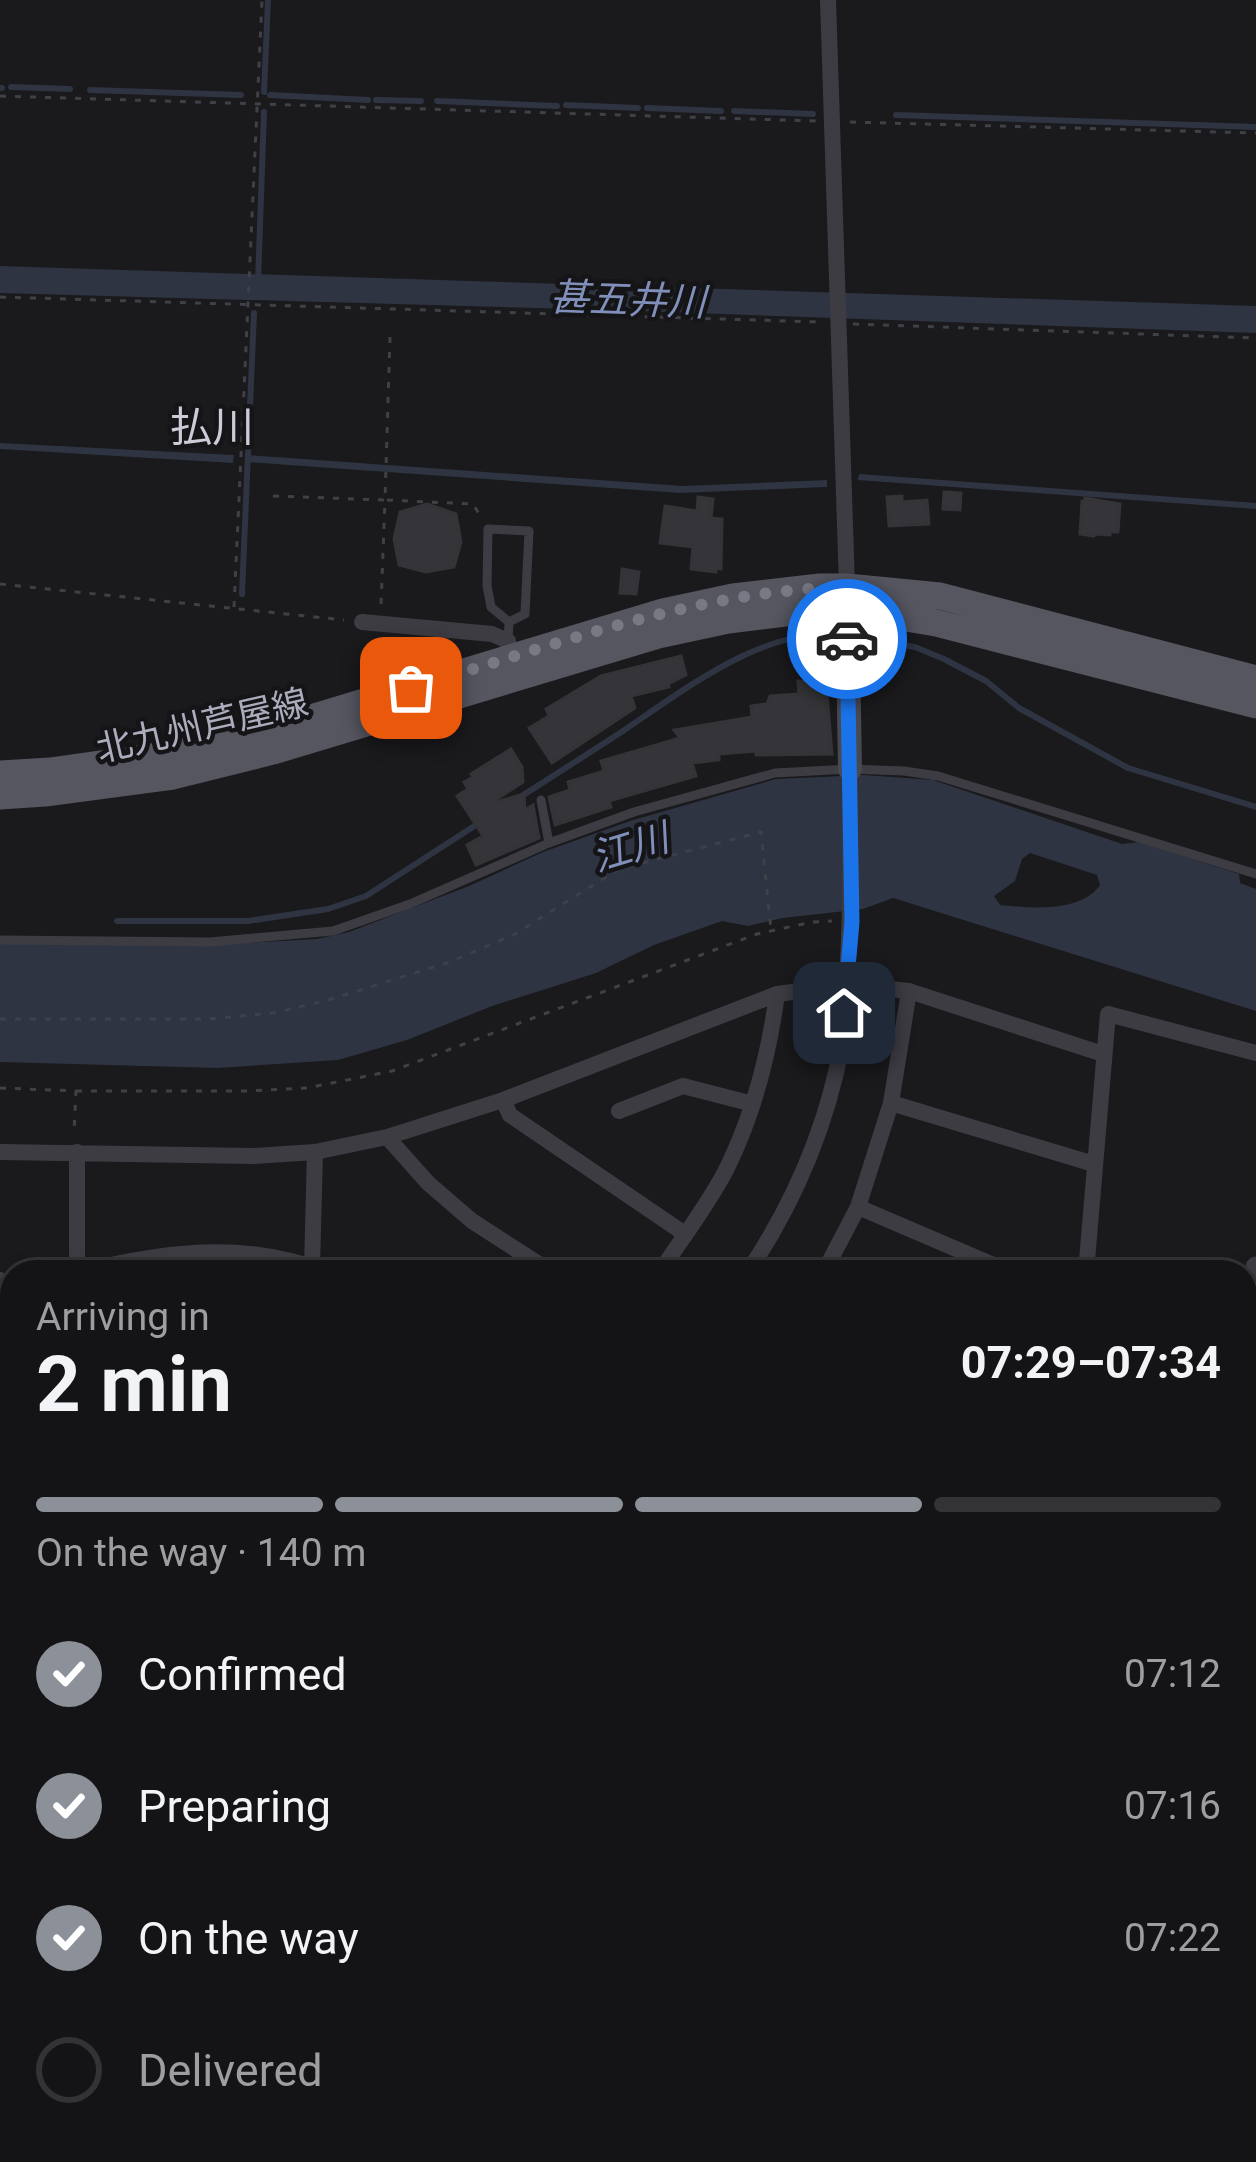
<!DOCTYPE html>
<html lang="en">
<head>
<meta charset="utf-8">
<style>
  :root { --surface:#141315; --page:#212022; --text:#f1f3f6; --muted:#9d9ea0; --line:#333234; --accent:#8c9099 }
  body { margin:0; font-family:Roboto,"Noto Sans JP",sans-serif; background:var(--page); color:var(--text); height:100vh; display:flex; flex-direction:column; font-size:45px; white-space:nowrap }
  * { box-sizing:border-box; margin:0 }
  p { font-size:39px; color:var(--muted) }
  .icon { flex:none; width:66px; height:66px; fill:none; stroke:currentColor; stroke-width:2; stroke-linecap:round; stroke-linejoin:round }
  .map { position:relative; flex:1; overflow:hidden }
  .sheet { position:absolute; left:0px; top:1260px; width:1257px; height:903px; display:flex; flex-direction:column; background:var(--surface); border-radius:36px 36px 0 0; box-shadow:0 6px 18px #0003,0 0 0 3px var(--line) }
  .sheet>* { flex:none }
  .pin { position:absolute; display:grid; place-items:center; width:102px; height:102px; color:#fff; margin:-51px; border-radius:24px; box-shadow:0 6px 18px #0006 }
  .courier { position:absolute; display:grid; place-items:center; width:120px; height:120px; margin:-60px; border:9px solid #1a73e8; border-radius:50%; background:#fff; color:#222; box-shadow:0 3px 15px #0007 }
  .headline em { font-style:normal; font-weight:700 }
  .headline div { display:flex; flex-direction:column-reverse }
  .headline { display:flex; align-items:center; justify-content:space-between; height:204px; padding:0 36px }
  h1 { font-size:78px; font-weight:700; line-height:90px }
  .bar { display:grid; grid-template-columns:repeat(4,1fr); gap:18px 12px; align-content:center; height:144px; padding:0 36px }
  .bar i { height:15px; border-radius:9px; background:var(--line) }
  .bar .current { background:var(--accent) }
  .bar p { grid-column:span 4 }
  ol { padding:0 36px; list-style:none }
  li { display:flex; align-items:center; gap:36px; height:132px }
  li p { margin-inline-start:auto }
  li .icon { padding:12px; border-radius:50%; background:var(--accent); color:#fff; stroke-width:4 }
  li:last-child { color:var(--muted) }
  li i { width:66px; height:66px; border:6px solid var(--line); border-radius:50% }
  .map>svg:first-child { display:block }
  .water { fill:#2e3442; fill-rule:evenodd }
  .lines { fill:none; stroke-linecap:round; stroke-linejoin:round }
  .stream { stroke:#2e3442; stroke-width:6 }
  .building { fill:#353438; stroke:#343338; stroke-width:3 }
  .path { stroke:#404048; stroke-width:3; stroke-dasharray:6 9; stroke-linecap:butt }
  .service { stroke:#3d3c43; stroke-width:9 }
  .minor { stroke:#3d3c43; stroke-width:16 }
  .tertiary { stroke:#3d3c43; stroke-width:21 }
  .secondary { stroke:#484851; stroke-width:24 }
  .primary { stroke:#565661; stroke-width:27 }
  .done { stroke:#787984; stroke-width:12; stroke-dasharray:0 21.6 }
  .route { stroke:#1a73e8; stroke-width:15 }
  .labels { text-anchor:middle; stroke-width:9; stroke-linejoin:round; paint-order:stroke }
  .street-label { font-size:36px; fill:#abacbc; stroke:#151417 }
  .water-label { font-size:39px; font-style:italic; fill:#8090ba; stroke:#151417 }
  .quarter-label { font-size:42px; fill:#ccccd8; stroke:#151417 }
</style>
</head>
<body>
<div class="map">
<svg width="1256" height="2162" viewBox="0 0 1256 2162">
  <rect width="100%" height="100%" fill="#1a191c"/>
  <!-- water -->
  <path class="water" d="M 0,266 L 1256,306 L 1256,333 L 609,310 L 0,293 Z
    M 0,443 L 234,455 L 233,463 L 0,449 Z
    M 247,455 L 683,486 L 827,480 L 827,487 L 681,493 L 247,462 Z
    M 859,474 L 1256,503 L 1256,509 L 858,480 Z
    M 864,775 L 933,780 L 1122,844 L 1139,842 L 1239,874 L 1240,883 L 1256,889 L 1256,1011 L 893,898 L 863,909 L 783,918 L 748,926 L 722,921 L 654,945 L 596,973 L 492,1006 L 407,1040 L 338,1060 L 218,1068 L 0,1062 L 0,943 L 210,945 L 317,939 L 349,932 L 469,886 L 543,852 L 630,821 L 776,779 ZM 1030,853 L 1097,875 L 1100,885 C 1081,913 1030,908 1000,905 L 994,896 L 1015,881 L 1022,859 Z"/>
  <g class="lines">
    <!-- stream -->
    <path class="stream" d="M 11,87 L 70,89
      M 0,88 L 2,88
      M 90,90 L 241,95
      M 264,92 L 268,0
      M 270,95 L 368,100
      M 376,100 L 421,101
      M 437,101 L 557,106
      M 566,105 L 638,108
      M 647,108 L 721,111
      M 734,111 L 813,114
      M 896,115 L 1256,127
      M 258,282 L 264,112
      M 242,594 L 254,313
      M 854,638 L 915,647 L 944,659 L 986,681 L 1019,708 L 1128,768 L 1256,807
      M 520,797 C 555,775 589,753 623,731 C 681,692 767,624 841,636
      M 117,921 L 248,921 L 328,909 L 366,896 L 479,823"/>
  </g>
  <!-- building -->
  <path class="building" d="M 944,492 L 961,493 L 960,510 L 943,509 Z
    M 902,496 L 902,502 L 927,500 L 929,524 L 889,526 L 887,497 Z
    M 698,497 L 713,499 L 711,518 L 722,519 L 721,569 L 716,568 L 716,572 L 691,569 L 693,547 L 660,543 L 665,506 L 697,511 Z
    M 1085,498 L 1120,504 L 1118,532 L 1110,532 L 1110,535 L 1095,534 L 1094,536 L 1080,534 L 1082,501 L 1085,501 Z
    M 427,504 L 456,514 L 461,542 L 454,567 L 426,572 L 399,565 L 394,539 L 400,512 Z
    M 622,569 L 639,572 L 636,594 L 620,593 Z
    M 681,656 L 686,675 L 668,684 L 669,687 L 631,696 L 635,708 L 552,763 L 529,728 L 549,716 L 546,709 L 601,676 Z
    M 798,681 L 826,681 L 832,754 L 756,755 L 756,751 L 719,754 L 719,760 L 692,763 L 696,776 L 609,801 L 611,807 L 555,825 L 549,797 L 570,790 L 568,782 L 604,771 L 601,761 L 680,738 L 674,730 L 752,717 L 751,706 L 767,704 L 770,696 L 799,694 Z
    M 511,749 L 522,767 L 523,782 L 489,804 L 524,794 L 525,810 L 533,805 L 539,838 L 476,865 L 467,845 L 483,836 L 457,796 L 468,789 L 464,782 L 473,777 L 471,774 Z"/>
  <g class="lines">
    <!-- path -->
    <path class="path" d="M 0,96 L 816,121
      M 850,122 L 1256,133
      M 0,297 L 820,322
      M 853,324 L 1256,338
      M 390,337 L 385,500 L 473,504 L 481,517
      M 273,496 L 385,500 L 381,605
      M 0,584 L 344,620
      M 234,607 L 262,0
      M 0,1019 L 208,1019 L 273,1013 L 325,1001 L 450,962 L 515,934 L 619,869 L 761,832 L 771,930
      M 0,1088 L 76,1091 L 74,1133
      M 76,1091 L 245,1091 L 307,1088 L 392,1071 L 757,934 L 812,922 L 832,921"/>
    <!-- service -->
    <path class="service" d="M 508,641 L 509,622 L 491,607 L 487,586 L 488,529 L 529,531 L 525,614 L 509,622
      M 541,800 L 549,843
      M 0,940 L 210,942 L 333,931 L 410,904 L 549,843 L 634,812 L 775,773 L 850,769 L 904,771 L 938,776 L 1256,874"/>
    <!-- minor -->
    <path class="minor" d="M 828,0 L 847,587
      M 362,622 L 492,634 L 508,641 L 509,667
      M 503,1100 L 510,1115 L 685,1234
      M 891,1103 L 1094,1164
      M 619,1111 L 683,1086 L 753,1104
      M 387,1137 L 428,1183 L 472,1221 L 551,1272
      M 0,1152 L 254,1156 L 315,1152 L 387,1137 L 503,1100 L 777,994 L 847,985 L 909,991 L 1103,1054
      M 77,1152 L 77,1272
      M 858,1207 L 1010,1272
      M 312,1267 L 315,1152
      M 77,1272 C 164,1253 239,1239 326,1272
      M 660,1272 C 682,1238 709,1204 727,1168 C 754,1113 769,1054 777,994
      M 748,1272 C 794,1203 827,1126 842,1044 C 845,1026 845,1007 846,989 C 852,916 850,843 850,769
      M 824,1272 L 858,1207 L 891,1103 L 909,991
      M 1086,1272 L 1108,1014 L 1256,1053
      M 0,1280 L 12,1296
      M 1245,1710 L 1256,1702
      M 1245,2125 L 1256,2134
      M 465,2151 L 477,2162
      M 1047,2151 L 1062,2162
      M 35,2162 L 48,2151
      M 132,2162 L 145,2151
      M 392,2162 L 403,2151
      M 621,2162 L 629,2151
      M 964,2162 L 972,2151"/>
    <!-- tertiary -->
    <path class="tertiary" d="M 1245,1319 L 1256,1267
      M 0,1397 L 12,1391
      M 1245,1494 L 1256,1464
      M 1245,1951 L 1256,1960
      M 767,2162 L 775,2151
      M 821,2162 L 829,2151"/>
    <!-- secondary -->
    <path class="secondary" d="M 847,591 L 850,769
      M 1245,1796 L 1256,1819"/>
    <!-- primary -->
    <path class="primary" d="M 0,774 L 50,771 L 178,753 L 278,728 L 663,612 L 733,597 L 820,587 L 847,587 L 940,596 L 1256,679
      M 0,796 L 45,793 L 173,776 L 273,751 L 658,635 L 728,620 L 818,609 L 846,608 L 936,623 L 1256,705"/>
  </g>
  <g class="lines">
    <!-- done -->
    <path class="done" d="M 411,688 C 554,646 696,590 848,587 L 847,639"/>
    <!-- route -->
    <path class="route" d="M 844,1013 L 852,922 L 847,639"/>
  </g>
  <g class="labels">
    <!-- street labels -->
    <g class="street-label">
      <text transform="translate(202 725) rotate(-13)" y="13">北九州芦屋線</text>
    </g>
    <!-- water labels -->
    <g class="water-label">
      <text transform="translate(628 299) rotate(2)" y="14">甚五井川</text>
      <text transform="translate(630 847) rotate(-17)" y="14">江川</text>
    </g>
    <!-- quarter labels -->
    <g class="quarter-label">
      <text x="212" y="442">払川</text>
    </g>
  </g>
</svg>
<div class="pin" style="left:411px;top:688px;background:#ea580c"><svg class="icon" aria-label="bag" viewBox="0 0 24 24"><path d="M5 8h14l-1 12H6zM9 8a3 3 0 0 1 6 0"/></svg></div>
<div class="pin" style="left:844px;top:1013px;background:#1f2937"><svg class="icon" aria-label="home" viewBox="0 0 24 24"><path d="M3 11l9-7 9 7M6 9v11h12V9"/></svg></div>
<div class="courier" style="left:847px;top:639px"><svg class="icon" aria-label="car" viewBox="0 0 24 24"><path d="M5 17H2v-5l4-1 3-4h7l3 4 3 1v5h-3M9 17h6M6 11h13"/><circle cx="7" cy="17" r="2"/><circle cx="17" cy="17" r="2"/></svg></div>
<section class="sheet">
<div class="headline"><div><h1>2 min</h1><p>Arriving in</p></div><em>07:29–07:34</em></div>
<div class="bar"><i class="current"></i><i class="current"></i><i class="current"></i><i></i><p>On the way · 140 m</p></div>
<ol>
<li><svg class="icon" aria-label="check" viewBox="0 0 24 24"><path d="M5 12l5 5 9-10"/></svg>Confirmed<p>07:12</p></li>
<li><svg class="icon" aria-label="check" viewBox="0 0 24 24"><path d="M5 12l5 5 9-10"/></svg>Preparing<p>07:16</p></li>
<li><svg class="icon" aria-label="check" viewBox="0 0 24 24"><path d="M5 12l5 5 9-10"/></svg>On the way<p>07:22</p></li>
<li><i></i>Delivered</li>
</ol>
</section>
</div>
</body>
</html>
